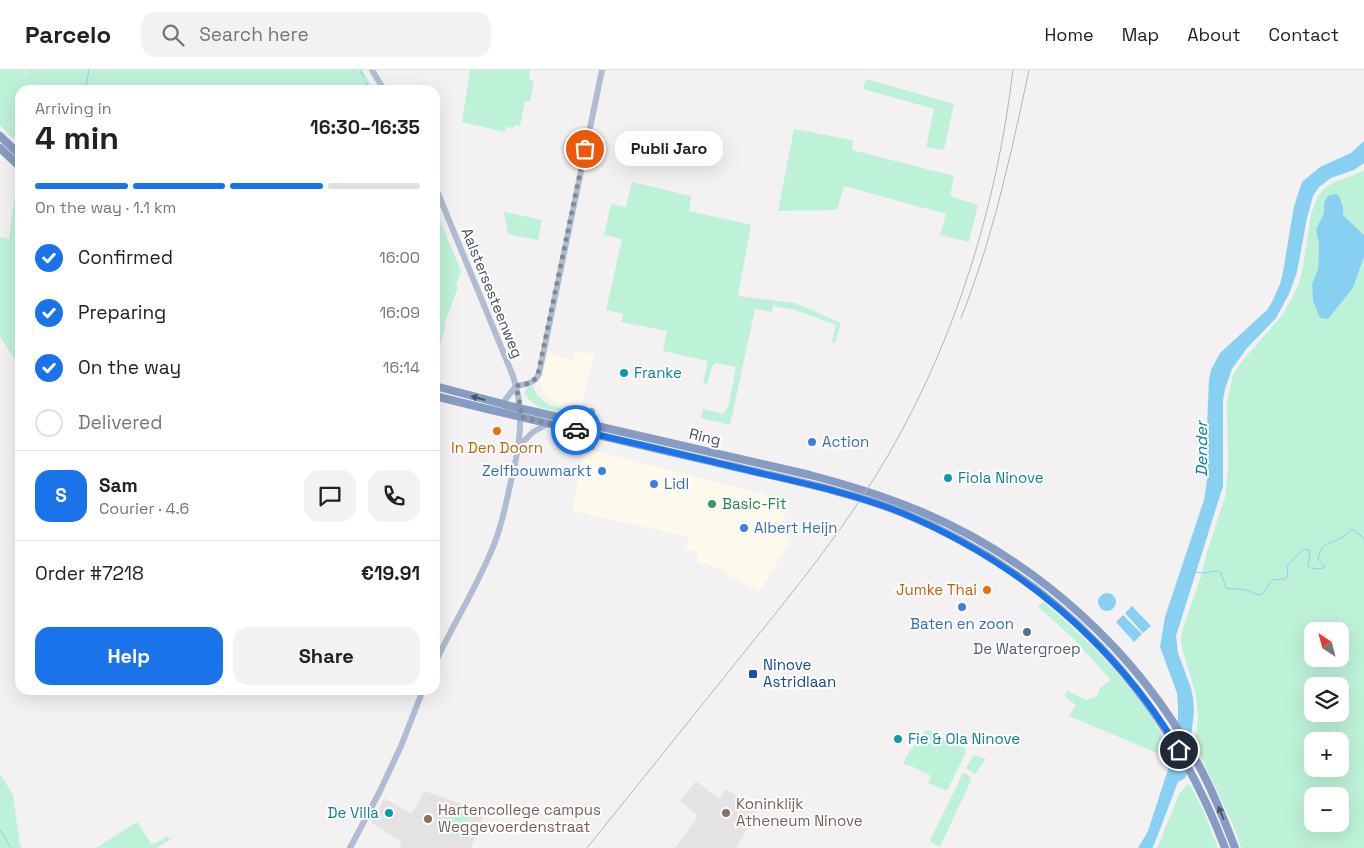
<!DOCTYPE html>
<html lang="en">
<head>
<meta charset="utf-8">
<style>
  :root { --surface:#fff; --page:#f2f2f2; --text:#222; --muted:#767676; --line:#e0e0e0; --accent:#1a73e8 }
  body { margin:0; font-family:"Space Grotesk",sans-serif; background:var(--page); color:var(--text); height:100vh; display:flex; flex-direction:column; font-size:19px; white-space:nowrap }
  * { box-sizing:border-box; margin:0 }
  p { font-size:16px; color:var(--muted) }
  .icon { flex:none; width:28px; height:28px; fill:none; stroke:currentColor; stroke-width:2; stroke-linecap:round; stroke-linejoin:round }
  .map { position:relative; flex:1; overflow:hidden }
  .sheet { position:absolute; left:15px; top:15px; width:425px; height:610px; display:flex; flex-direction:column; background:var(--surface); border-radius:15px; box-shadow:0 5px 20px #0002 }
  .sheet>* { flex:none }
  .needle { width:32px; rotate:324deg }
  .tools { position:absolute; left:1304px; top:552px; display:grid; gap:10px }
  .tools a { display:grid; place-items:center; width:45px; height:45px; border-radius:10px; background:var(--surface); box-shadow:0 5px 20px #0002; font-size:25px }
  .pin { position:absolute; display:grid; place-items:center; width:42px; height:42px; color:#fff; margin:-21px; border:2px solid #fff; border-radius:50%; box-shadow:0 1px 5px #0007 }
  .courier { position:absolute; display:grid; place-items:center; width:50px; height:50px; margin:-25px; border:4px solid #1a73e8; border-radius:50%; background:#fff; color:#222; box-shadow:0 1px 6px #0007 }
  .bubble { position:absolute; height:35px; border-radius:15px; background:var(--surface); box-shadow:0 5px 20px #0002; font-size:16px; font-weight:700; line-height:35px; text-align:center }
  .summary em { font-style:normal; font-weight:700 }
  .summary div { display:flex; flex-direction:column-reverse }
  .summary { display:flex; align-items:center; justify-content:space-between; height:85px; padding:0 20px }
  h1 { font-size:32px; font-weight:700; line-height:38px }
  .bar { display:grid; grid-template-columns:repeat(4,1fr); gap:8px 5px; align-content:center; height:60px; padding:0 20px }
  .bar i { height:6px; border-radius:4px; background:var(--line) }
  .bar .on { background:var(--accent) }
  .bar p { grid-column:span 4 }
  .line { display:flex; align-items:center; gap:12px; padding:0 20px; border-top:1px solid var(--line) }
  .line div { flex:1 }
  .round { display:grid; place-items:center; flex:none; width:52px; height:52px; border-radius:15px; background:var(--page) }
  ol { padding:0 20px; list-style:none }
  li { display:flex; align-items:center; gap:15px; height:55px }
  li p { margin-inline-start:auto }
  li .icon { padding:5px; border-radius:50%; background:var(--accent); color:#fff; stroke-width:4 }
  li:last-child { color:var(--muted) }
  li i { width:28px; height:28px; border:2px solid var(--line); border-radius:50% }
  .button { display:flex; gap:10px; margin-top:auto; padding:10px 20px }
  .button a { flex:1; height:58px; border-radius:15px; background:var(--accent); color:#fff; font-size:20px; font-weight:700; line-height:58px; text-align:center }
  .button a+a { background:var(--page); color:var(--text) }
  header { display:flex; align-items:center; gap:30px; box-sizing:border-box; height:70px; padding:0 25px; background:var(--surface); border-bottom:1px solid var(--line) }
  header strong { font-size:24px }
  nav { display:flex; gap:28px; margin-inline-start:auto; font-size:18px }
  .search { width:350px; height:45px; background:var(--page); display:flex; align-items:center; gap:12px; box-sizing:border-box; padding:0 18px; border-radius:15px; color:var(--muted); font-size:19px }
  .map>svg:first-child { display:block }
  .commercial { fill:#fdfaeb }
  .education { fill:#e4e2e3 }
  .green { fill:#bef2d8; fill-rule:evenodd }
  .water { fill:#88d0f2 }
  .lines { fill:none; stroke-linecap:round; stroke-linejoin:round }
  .stream { stroke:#88d0f2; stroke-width:1 }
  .major { stroke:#afbcd1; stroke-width:6 }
  .highway { stroke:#869cc2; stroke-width:8 }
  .rail { stroke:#b3b5bc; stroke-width:1 }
  .oneway { fill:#4a5565 }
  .done { stroke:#838993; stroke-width:5; stroke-dasharray:0 9 }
  .route { stroke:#1a73e8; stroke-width:6 }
  .culture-dot { fill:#0f9aa8; stroke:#fff; stroke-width:2 }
  .food-dot { fill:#e8710a; stroke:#fff; stroke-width:2 }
  .shop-dot { fill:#3f7fe0; stroke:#fff; stroke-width:2 }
  .leisure-dot { fill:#2e9e5b; stroke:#fff; stroke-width:2 }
  .service-dot { fill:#5c6f8a; stroke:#fff; stroke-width:2 }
  .transit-dot { fill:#1a4fb4; stroke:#fff; stroke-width:2 }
  .education-dot { fill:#8d6e63; stroke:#fff; stroke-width:2 }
  .labels { text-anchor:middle; stroke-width:4; stroke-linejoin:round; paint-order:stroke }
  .street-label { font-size:15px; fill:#475160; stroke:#fff }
  .culture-label { font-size:15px; fill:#0d838f; stroke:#fff; text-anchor:start }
  .shop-label { font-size:15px; fill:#366cbe; stroke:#fff; text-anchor:start }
  .food-label { font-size:15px; fill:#c56008; stroke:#fff }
  .leisure-label { font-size:15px; fill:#27864d; stroke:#fff; text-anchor:start }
  .service-label { font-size:15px; fill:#4e5e75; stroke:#fff }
  .transit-label { font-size:15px; fill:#164399; stroke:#fff; text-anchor:start }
  .education-label { font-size:15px; fill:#785e54; stroke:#fff; text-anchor:start }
  .water-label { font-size:16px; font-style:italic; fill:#037cb7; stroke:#fff }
</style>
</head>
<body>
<header>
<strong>Parcelo</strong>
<div class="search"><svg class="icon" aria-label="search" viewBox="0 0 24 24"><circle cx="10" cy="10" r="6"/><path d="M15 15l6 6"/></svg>Search here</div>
<nav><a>Home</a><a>Map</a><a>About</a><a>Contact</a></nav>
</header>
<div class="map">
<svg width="1364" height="778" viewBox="0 0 1364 778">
  <rect width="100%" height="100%" fill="#f3f1f1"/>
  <!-- commercial -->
  <path class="commercial" d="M 576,281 L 594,284 L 581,338 L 558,333 L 548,328 L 543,323 L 539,312 L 546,283 L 573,290 Z
    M 584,378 L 789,431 L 780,462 L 791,470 L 759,522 L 723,502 L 722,499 L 696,492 L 698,482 L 686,479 L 689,467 L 572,441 Z"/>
  <!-- education -->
  <path class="education" d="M 696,711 L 719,729 L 726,719 L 758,740 L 736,778 L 675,778 L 686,764 L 698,746 L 680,731 Z
    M 425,721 L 484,743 L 471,778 L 399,778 L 402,772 L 372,753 L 384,728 L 411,744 Z"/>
  <!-- green -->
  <path class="green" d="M 0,0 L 26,0 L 25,13 L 27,0 L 362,0 L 374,20 L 20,20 L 20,68 L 17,65 L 13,69 L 0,55 Z
    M 470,0 L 530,0 L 529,10 L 534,11 L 530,31 L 525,31 L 520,56 L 514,55 L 513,58 L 506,57 L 505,62 L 462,52 Z
    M 866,9 L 954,34 L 944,80 L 926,77 L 934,39 L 863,19 Z
    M 794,59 L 853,70 L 852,80 L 954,106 L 950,126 L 978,135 L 969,172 L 940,165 L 946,144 L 844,116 L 837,140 L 778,141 Z
    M 1364,100 L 1364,165 L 1343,145 L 1343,137 L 1324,133 L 1324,143 L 1316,159 L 1319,175 L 1318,199 L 1312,214 L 1313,231 L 1320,247 L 1328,249 L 1353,218 L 1364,187 L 1364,778 L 1241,778 L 1233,755 L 1200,685 L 1201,681 L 1196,666 L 1198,645 L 1196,625 L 1182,578 L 1181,571 L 1182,561 L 1201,506 L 1207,482 L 1225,427 L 1228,399 L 1227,333 L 1231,314 L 1233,305 L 1239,295 L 1283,244 L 1292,228 L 1299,213 L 1303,197 L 1311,144 L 1318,126 L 1324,119 L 1334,112 L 1354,105 ZM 1312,561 L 1340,561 L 1340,589 L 1312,589 ZM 1312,616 L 1340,616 L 1340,644 L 1312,644 ZM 1312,671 L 1340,671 L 1340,699 L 1312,699 ZM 1312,726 L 1340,726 L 1340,754 L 1312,754 Z
    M 17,108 L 20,111 L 20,299 L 0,266 L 0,167 L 9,169 Z
    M 632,112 L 691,126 L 689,141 L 751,155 L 738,226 L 795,233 L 841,253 L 835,273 L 832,272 L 836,255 L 795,240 L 773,236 L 772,242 L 755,239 L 730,355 L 701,348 L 703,339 L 723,344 L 728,337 L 736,297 L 715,293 L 712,297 L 707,314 L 703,313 L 708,291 L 663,281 L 667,261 L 621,252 L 623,244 L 606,240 L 622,169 L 604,165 L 611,134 L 626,137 Z
    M 435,138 L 461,201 L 456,215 L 458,217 L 444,255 L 445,257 L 435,295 Z
    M 504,142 L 542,150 L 538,170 L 508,164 Z
    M 532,316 L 538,326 L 549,335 L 582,344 C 574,345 545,340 537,336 C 532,333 528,329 525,324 C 525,319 527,317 532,316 Z
    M 1043,532 C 1080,563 1116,598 1145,637 C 1155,652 1164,668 1173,684 L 1171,689 L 1069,646 L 1076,635 L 1064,626 L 1068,621 L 1086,630 L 1097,626 L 1100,618 L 1111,610 L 1073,568 L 1038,537 Z
    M 929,660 L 965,678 L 966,682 L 947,721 L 928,713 L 931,706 L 911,696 L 904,694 L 906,687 L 922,664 L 925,661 Z
    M 974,685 L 986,689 L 975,704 L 966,698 Z
    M 963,703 L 965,703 L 972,708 L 940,777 L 930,772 L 930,770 Z
    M 0,704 L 13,725 L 20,775 L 23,778 L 0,778 Z
    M 1189,713 L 1202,738 L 1218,778 L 1157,778 L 1179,724 Z
    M 456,733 L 473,740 L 457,768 L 442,759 Z
    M 137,752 L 152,775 L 168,766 L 170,769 L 173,767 L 173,768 L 156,778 L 96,778 Z"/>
  <!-- water -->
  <path class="water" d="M 1364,71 L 1364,93 L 1354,100 L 1331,108 L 1319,117 L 1313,126 L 1307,148 L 1297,202 L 1289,224 L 1276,248 L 1247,278 L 1232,299 L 1225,319 L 1223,330 L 1223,416 L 1176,566 L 1178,583 L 1191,618 L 1193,628 L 1194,642 L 1191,667 L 1197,679 L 1185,708 L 1178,712 L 1157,767 L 1153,777 L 1152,778 L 1138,778 L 1148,761 L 1173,684 L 1178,648 L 1178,637 L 1177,623 L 1160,577 L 1165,547 L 1204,430 L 1208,403 L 1207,357 L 1209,310 L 1211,300 L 1220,283 L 1267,240 L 1273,230 L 1280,214 L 1283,202 L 1294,136 L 1302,112 L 1320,97 L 1351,83 Z
    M 1335,124 L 1339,126 L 1343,137 L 1343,145 L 1364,165 L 1364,187 L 1353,218 L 1328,249 L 1320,248 L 1313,231 L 1312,214 L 1318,199 L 1319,175 L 1316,159 L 1324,143 L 1324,133 L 1328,126 Z
    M1098 532a9 9 0 1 1 18 0a9 9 0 1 1-18 0Z
    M 1132,536 L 1151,556 L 1143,563 L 1125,543 Z
    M 1123,545 L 1142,564 L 1134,572 L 1116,552 Z"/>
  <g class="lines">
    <!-- stream -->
    <path class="stream" d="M 360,0 L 364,7
      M 365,11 L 371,20
      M 85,20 L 89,0
      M 1196,502 L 1201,503 L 1218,501 L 1221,503 L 1226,518 C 1233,520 1239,518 1246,520 C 1251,521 1257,526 1262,524 C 1266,522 1268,514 1272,510 L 1285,509 L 1288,506 L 1287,496 L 1298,484 L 1305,479 L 1310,481 L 1308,497 C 1312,499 1320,500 1325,497 L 1318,489 C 1322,471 1328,475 1341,468 C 1345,466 1348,463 1351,460 L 1355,460 L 1364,469
      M 0,760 L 11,778"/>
    <!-- major -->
    <path class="major" d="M 372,0 L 384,20
      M 435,116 L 513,306 C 525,342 520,376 511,411 C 506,433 502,456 493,477 C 477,517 453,554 435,593
      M 516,316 C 526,314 534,314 539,304 L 602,0
      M 502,334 L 516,316
      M 519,376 L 533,362 L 549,353
      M 350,778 L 380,721 L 401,676 L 423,620"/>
    <!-- highway -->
    <path class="highway" d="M 0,66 L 20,85
      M 0,78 L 20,97
      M 435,316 L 510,336 L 810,405 C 848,415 885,426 922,442 C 1037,491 1137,581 1197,692 C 1212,719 1224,749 1235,778
      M 435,326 C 533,351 632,373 731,396 C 789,410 848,421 903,443 C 1057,507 1166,623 1225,778
      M 577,351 L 591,342
      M 571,359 L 583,374
      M 591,376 L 596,365"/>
    <!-- rail -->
    <path class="rail" d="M 961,248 C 993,168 1011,84 1029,0
      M 587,778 C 640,712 693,646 746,580 C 798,516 849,453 890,382 C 957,265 997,134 1013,0"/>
  </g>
  <!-- one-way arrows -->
  <defs><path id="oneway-solid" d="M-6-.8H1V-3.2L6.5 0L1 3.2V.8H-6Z" transform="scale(1.25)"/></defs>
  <g class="oneway">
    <use href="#oneway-solid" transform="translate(478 328) rotate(-165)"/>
    <use href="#oneway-solid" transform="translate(1221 743) rotate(-113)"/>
  </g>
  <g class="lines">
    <!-- done -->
    <path class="done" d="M 576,360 L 521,347 L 521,338 L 516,316 C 526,314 534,314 538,304 L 585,79"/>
    <!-- route -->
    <path class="route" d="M 576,360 C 639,374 701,389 764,404 C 811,415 858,425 902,443 C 1017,491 1115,573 1179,680"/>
  </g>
  <!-- markers -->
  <g class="culture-dot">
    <circle cx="624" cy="303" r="5"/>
    <circle cx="948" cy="408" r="5"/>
    <circle cx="898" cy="669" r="5"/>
    <circle cx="389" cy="743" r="5"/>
  </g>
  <g class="food-dot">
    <circle cx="497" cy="361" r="5"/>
    <circle cx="987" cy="520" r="5"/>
  </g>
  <g class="shop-dot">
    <circle cx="812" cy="372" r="5"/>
    <circle cx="602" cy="401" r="5"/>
    <circle cx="654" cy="414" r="5"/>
    <circle cx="744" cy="458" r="5"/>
    <circle cx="962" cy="537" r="5"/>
  </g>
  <circle class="leisure-dot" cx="712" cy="434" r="5"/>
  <circle class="service-dot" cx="1027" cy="562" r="5"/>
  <rect class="transit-dot" x="748" y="599" width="10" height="10" rx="2.5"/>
  <g class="education-dot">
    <circle cx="726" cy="743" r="5"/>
    <circle cx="428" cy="749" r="5"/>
  </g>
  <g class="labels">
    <!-- street labels -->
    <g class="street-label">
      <text transform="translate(492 223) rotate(68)" y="5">Aalstersesteenweg</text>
      <text transform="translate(705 367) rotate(13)" y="5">Ring</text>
    </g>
    <!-- culture labels -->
    <g class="culture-label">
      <text x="634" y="308">Franke</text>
      <text x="958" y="413">Fiola Ninove</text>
      <text x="908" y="674">Fie &amp; Ola Ninove</text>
      <text x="379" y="748" text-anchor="end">De Villa</text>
    </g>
    <!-- shop labels -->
    <g class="shop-label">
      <text x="822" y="377">Action</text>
      <text x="592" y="406" text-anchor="end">Zelfbouwmarkt</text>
      <text x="664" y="419">Lidl</text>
      <text x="754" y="463">Albert Heijn</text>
      <text x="962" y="559" text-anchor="middle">Baten en zoon</text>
    </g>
    <!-- food labels -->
    <g class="food-label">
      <text x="497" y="383">In Den Doorn</text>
      <text x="977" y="525" text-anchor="end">Jumke Thai</text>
    </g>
    <!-- leisure labels -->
    <g class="leisure-label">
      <text x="722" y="439">Basic-Fit</text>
    </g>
    <!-- service labels -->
    <g class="service-label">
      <text x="1027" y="584">De Watergroep</text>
    </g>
    <!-- transit labels -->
    <g class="transit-label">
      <text x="763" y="600">Ninove<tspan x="763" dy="17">Astridlaan</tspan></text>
    </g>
    <!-- education labels -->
    <g class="education-label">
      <text x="736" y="739">Koninklijk<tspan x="736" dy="17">Atheneum Ninove</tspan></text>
      <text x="438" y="745">Hartencollege campus<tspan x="438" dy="17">Weggevoerdenstraat</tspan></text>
    </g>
    <!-- water labels -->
    <g class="water-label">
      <text transform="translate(1201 379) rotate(-90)" y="6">Dender</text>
    </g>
  </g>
</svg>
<div class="tools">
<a><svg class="needle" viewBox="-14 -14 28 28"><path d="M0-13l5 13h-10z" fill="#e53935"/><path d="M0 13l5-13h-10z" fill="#767676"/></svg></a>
<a><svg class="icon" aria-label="layers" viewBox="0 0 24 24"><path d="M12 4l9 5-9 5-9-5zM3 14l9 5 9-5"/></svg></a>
<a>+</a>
<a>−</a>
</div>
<div class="pin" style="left:585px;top:79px;background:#ea580c"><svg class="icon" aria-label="bag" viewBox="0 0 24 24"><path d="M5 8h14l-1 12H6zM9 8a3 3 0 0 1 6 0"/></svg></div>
<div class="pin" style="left:1179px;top:680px;background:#1f2937"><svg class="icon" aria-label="home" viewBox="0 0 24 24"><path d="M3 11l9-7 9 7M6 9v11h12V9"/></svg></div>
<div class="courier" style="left:576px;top:360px"><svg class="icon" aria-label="car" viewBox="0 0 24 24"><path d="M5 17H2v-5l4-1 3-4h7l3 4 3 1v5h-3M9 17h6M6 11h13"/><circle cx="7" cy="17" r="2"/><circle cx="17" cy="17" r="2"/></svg></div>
<div class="bubble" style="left:615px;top:61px;width:108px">Publi Jaro</div>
<section class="sheet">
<div class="summary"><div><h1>4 min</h1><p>Arriving in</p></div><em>16:30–16:35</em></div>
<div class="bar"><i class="on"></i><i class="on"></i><i class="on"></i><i></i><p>On the way · 1.1 km</p></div>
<ol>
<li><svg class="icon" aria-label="check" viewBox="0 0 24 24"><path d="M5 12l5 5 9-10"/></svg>Confirmed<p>16:00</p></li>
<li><svg class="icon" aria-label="check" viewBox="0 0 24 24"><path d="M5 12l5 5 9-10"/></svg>Preparing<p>16:09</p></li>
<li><svg class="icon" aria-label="check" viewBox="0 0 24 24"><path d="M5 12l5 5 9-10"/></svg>On the way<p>16:14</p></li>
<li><i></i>Delivered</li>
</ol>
<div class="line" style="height:90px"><b class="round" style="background:var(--accent);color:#fff">S</b><div><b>Sam</b><p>Courier · 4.6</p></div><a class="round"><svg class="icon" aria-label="chat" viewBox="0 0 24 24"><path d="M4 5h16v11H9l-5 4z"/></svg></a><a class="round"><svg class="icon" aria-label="phone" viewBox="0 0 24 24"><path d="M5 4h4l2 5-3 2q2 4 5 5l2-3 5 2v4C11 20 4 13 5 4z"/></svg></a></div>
<div class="line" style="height:65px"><div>Order #7218</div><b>€19.91</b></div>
<div class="button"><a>Help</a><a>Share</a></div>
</section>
</div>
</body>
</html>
